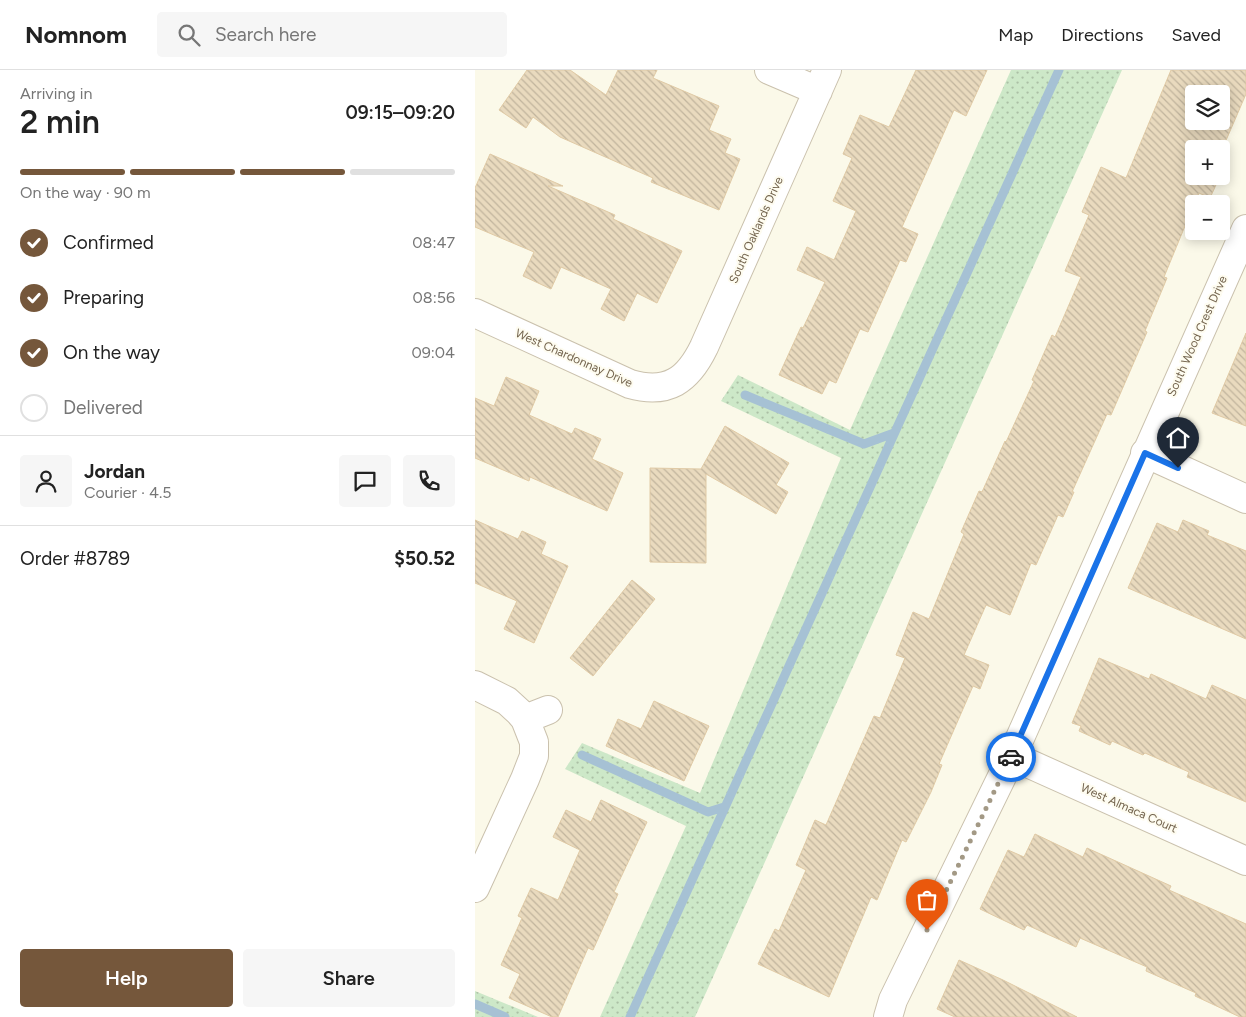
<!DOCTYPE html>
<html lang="en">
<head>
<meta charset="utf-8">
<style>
  :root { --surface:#fff; --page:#f6f6f6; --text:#222; --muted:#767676; --line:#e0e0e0; --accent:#75573b }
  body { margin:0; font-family:Figtree,sans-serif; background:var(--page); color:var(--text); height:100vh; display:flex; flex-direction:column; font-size:19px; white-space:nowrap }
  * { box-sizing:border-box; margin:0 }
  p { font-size:16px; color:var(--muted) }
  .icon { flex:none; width:28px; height:28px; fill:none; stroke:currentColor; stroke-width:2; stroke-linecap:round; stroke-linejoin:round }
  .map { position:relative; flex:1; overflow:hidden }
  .side { display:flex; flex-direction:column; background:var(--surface); width:475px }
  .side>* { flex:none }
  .tools { position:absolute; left:710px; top:15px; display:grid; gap:10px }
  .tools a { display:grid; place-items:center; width:45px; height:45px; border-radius:5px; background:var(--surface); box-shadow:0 2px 12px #0003; font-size:25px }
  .pin { position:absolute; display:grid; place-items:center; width:42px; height:42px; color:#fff; margin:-51px -21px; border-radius:50% 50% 50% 0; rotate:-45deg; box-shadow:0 0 5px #0007 }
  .pin .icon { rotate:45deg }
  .courier { position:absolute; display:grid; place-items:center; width:50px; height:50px; margin:-25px; border:4px solid #1a73e8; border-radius:50%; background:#fff; color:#222; box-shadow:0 1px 6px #0007 }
  .overview em { font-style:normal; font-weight:600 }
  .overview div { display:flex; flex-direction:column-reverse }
  .overview { display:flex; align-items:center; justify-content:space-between; height:85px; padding:0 20px }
  h1 { font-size:32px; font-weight:600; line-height:38px }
  .bar { display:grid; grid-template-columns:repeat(4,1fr); gap:8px 5px; align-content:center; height:60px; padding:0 20px }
  .bar i { height:6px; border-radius:4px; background:var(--line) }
  .bar .active { background:var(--accent) }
  .bar p { grid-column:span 4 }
  .line { display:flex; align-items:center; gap:12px; padding:0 20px; border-top:1px solid var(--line) }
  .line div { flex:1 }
  .round { display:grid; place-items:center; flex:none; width:52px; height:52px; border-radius:5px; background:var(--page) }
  ol { padding:0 20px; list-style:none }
  li { display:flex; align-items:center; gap:15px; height:55px }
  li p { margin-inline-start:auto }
  li .icon { padding:5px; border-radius:50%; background:var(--accent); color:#fff; stroke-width:4 }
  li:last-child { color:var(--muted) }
  li i { width:28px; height:28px; border:2px solid var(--line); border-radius:50% }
  .cta { display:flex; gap:10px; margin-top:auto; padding:10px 20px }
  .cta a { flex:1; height:58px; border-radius:5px; background:var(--accent); color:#fff; font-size:20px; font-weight:600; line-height:58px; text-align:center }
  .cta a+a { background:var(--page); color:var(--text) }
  header { display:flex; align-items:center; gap:30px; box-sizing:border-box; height:70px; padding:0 25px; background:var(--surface); border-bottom:1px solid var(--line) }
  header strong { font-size:24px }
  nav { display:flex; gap:28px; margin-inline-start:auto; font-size:18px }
  .search { width:350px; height:45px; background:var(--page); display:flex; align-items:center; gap:12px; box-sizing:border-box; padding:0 18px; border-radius:5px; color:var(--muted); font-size:19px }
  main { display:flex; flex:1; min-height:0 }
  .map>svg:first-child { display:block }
  .green { fill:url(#green-dots) }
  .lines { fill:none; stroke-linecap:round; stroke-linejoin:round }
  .stream { stroke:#a6c1d4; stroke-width:9 }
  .building { fill:url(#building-back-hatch); stroke:#e0caa5; fill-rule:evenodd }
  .minor-casing { stroke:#cac1ad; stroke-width:30 }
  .minor { stroke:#fff; stroke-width:28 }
  .done { stroke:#a39985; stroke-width:5; stroke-dasharray:0 9 }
  .route { stroke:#1a73e8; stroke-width:6 }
  .labels { text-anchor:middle; stroke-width:4; stroke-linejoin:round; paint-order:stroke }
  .street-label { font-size:12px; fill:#74654f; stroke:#fefcf0 }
</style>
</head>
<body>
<header>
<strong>Nomnom</strong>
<div class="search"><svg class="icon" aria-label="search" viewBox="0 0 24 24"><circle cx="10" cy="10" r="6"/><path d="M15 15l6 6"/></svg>Search here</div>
<nav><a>Map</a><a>Directions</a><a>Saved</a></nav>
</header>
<main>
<section class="side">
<div class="overview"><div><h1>2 min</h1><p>Arriving in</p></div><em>09:15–09:20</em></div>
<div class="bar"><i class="active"></i><i class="active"></i><i class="active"></i><i></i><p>On the way · 90 m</p></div>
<ol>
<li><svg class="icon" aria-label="check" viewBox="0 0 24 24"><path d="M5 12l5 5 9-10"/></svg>Confirmed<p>08:47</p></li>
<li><svg class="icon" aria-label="check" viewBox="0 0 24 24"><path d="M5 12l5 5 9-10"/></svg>Preparing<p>08:56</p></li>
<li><svg class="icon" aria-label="check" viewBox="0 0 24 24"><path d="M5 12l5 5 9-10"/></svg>On the way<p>09:04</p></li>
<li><i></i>Delivered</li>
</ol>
<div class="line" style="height:90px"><a class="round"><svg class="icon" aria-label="person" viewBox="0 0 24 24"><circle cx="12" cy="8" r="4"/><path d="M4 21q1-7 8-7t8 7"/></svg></a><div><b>Jordan</b><p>Courier · 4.5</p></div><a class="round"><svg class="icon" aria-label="chat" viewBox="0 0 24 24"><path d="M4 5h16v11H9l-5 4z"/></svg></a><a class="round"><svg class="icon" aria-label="phone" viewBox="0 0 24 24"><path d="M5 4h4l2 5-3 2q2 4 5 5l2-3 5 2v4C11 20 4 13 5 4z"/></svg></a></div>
<div class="line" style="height:65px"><div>Order #8789</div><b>$50.52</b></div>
<div class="cta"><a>Help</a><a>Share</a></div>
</section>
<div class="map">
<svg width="771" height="947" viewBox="0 0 771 947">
  <defs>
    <pattern id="green-dots" width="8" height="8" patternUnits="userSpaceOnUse" patternTransform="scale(1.25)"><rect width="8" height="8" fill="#cde8c8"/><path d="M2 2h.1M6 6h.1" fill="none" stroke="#abc0a5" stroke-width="1.8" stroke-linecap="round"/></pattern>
    <pattern id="building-back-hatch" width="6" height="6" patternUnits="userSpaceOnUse" patternTransform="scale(1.25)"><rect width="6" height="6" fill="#e9dabe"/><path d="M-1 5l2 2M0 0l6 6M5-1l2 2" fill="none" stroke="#c1b49d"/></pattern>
  </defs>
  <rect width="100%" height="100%" fill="#fbf9e9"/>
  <!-- green -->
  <path class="green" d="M 536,0 L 647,0 L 220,947 L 125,947 L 211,756 L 90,699 L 107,673 L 225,723 L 366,388 L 246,331 L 263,305 L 375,360 Z
    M 0,921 L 63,947 L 0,947 Z"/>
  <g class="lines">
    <!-- stream -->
    <path class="stream" d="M 270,325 L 389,374 L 419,363
      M 107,685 L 233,742 L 249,737
      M 0,934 L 30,947
      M 155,947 L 584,0"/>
  </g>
  <!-- building -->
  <path class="building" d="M 52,0 L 95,0 L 131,25 L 143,0 L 182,0 L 178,8 L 244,36 L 234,60 L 256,69 L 250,83 L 265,89 L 244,140 L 176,112 L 178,108 L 85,67 L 58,47 L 51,58 L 24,40 Z
    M 441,0 L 512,0 L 491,46 L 479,40 L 427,157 L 443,164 L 431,192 L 425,190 L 393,262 L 385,259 L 361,313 L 354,310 L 347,324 L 304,305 L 326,257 L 328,258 L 350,212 L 322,200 L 332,177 L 359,190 L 381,141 L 358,131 L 377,88 L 368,84 L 385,45 L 414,57 Z
    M 696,0 L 771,0 L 771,24 L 746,82 L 746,79 L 719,79 L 719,106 L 745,106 L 735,128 L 724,123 L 719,134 L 689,207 L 692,208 L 670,261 L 672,262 L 636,345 L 632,344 L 597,422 L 599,422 L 588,447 L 583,445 L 561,495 L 556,493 L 535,545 L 511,535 L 489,585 L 514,595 L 505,619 L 498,616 L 464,694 L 467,695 L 456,722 L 431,772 L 427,770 L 402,830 L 396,827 L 354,927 L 283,894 L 300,859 L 304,861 L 331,800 L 321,795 L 340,750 L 351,755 L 399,646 L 405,648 L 430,588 L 421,585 L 438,542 L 454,549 L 489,464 L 486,462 L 504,421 L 507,422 L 530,371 L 531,372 L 559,311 L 557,310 L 577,265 L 580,267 L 606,207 L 590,201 L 614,145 L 607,142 L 626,97 L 651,108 ZM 719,24 L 746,24 L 746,51 L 719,51 Z
    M 15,84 L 88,116 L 73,116 L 140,145 L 138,149 L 207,181 L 182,233 L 162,223 L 149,251 L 126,239 L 136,219 L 86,197 L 76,219 L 48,206 L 59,182 L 0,157 L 0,118 Z
    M 771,263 L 771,356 L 737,343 Z
    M 31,307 L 64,321 L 54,345 L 97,364 L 100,358 L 126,369 L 117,389 L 148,403 L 132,441 L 55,407 L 54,411 L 0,388 L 0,328 L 19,336 Z
    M 250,356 L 314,393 L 301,415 L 313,422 L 301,444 L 231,404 L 231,493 L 175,492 L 175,398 L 226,399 Z
    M 0,450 L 43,469 L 47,461 L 71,472 L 66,484 L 93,496 L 59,573 L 29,559 L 42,531 L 0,513 Z
    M 708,450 L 734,461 L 732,465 L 771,481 L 771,569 L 653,518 L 682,453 L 703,462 Z
    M 157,510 L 180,529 L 118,606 L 95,588 Z
    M 624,588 L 674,609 L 676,604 L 731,629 L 737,615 L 771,630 L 771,732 L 712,707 L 714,702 L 670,683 L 668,685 L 637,671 L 635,675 L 604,661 L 606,656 L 597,653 Z
    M 179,631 L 234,656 L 209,711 L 131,676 L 143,649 L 166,659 Z
    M 126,730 L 172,752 L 139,822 L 143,824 L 118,880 L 113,878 L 83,947 L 77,947 L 34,928 L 45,904 L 26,895 L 47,848 L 43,846 L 56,818 L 83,830 L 105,780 L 78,767 L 91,740 L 116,752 Z
    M 560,764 L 608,787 L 612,778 L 696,816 L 694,820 L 771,854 L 771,947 L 765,947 L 720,926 L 721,923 L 671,901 L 672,897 L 605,868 L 601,877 L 552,855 L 549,860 L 505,839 L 533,780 L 549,787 Z
    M 484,890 L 528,910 L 602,947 L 480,947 L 462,939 Z"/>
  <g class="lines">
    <!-- minor casing -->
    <g class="minor-casing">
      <path id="minor" d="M 294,0 L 343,21
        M 0,243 L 155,314 C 193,325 213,310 229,277 L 352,0
        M 670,383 L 771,429
        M 0,615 L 32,631 L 44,642 L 50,649 L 59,672 L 59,686 L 50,709 L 0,818
        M 50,649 L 73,640
        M 537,686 L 771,791
        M 413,947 L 418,930 L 537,686 L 771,159"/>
    </g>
    <!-- minor -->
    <use href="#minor" class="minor"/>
  </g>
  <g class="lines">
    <!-- done -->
    <path class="done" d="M 452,860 L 536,687"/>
    <!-- route -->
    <path class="route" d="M 536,687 L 670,383 L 703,398"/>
  </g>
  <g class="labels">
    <!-- street labels -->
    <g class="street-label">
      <text transform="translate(281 160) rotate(-66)" y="4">South Oaklands Drive</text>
      <text transform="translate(722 266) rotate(-66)" y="4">South Wood Crest Drive</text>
      <text transform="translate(99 288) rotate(24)" y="4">West Chardonnay Drive</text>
      <text transform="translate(654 738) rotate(24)" y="4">West Almaca Court</text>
    </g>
  </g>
</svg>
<div class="tools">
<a><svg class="icon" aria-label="layers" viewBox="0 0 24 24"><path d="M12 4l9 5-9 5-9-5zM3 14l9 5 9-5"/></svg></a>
<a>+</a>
<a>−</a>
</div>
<div class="pin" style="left:452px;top:860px;background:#ea580c"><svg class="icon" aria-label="bag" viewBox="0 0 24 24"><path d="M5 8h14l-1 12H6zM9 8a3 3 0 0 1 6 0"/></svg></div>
<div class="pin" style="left:703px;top:398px;background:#1f2937"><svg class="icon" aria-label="home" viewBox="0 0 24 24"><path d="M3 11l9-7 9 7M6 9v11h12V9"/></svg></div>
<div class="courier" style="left:536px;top:687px"><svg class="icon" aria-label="car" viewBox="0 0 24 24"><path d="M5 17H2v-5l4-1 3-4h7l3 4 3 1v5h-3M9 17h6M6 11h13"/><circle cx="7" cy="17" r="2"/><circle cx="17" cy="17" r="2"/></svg></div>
</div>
</main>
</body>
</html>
